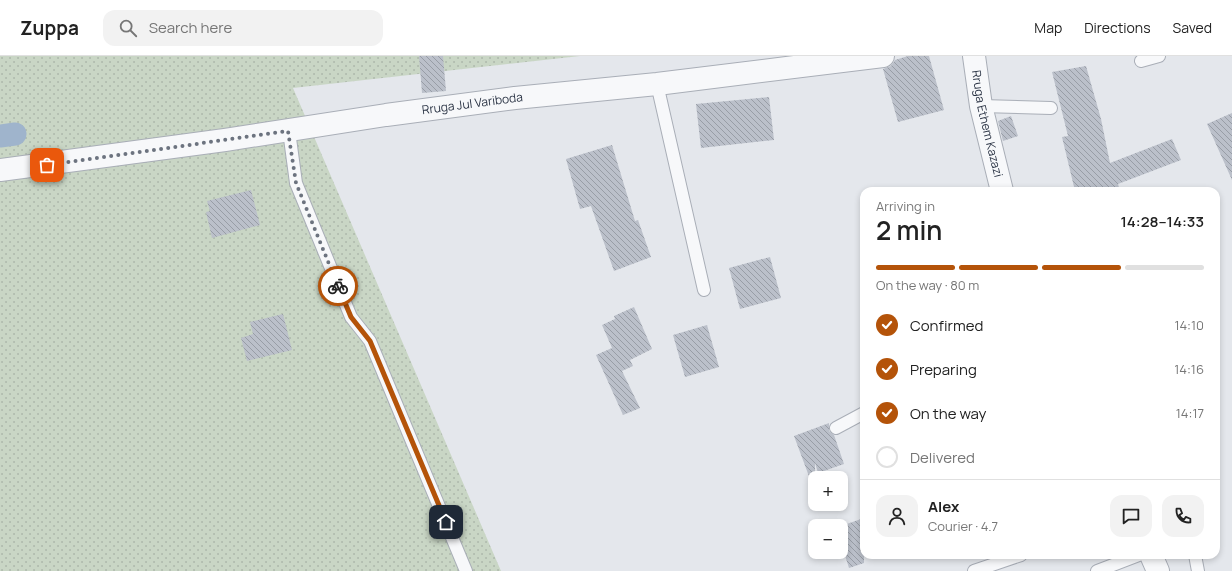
<!DOCTYPE html>
<html lang="en">
<head>
<meta charset="utf-8">
<style>
  :root { --surface:#fff; --page:#f2f2f2; --text:#222; --muted:#767676; --line:#e0e0e0; --accent:#b45309 }
  body { margin:0; font-family:Manrope,sans-serif; background:var(--page); color:var(--text); height:100vh; display:flex; flex-direction:column; font-size:15px; white-space:nowrap }
  * { box-sizing:border-box; margin:0 }
  p { font-size:13px; color:var(--muted) }
  .icon { flex:none; width:22px; height:22px; fill:none; stroke:currentColor; stroke-width:2; stroke-linecap:round; stroke-linejoin:round }
  .map { position:relative; flex:1; overflow:hidden }
  .details { position:absolute; left:860px; top:131px; width:360px; height:372px; display:flex; flex-direction:column; background:var(--surface); border-radius:12px; box-shadow:0 2px 6px #0003 }
  .details>* { flex:none }
  .fabs { position:absolute; left:808px; top:415px; display:grid; gap:8px }
  .fabs a { display:grid; place-items:center; width:40px; height:40px; border-radius:8px; background:var(--surface); box-shadow:0 2px 6px #0003; font-size:20px }
  .pin { position:absolute; display:grid; place-items:center; width:34px; height:34px; color:#fff; margin:-17px; border-radius:8px; box-shadow:0 2px 6px #0006 }
  .courier { position:absolute; display:grid; place-items:center; width:40px; height:40px; margin:-20px; border:3px solid #b45309; border-radius:50%; background:#fff; color:#222; box-shadow:0 1px 5px #0007 }
  .headline em { font-style:normal; font-weight:600 }
  .headline div { display:flex; flex-direction:column-reverse }
  .headline { display:flex; align-items:center; justify-content:space-between; height:68px; padding:0 16px }
  h1 { font-size:26px; font-weight:600; line-height:30px }
  .bar { display:grid; grid-template-columns:repeat(4,1fr); gap:6px 4px; align-content:center; height:48px; padding:0 16px }
  .bar i { height:5px; border-radius:3px; background:var(--line) }
  .bar .active { background:var(--accent) }
  .bar p { grid-column:span 4 }
  .line { display:flex; align-items:center; gap:10px; padding:0 16px; border-top:1px solid var(--line) }
  .line div { flex:1 }
  .round { display:grid; place-items:center; flex:none; width:42px; height:42px; border-radius:12px; background:var(--page) }
  ol { padding:0 16px; list-style:none }
  li { display:flex; align-items:center; gap:12px; height:44px }
  li p { margin-inline-start:auto }
  li .icon { padding:4px; border-radius:50%; background:var(--accent); color:#fff; stroke-width:4 }
  li:last-child { color:var(--muted) }
  li i { width:22px; height:22px; border:2px solid var(--line); border-radius:50% }
  header { display:flex; align-items:center; gap:24px; box-sizing:border-box; height:56px; padding:0 20px; background:var(--surface); border-bottom:1px solid var(--line) }
  header strong { font-size:19px }
  nav { display:flex; gap:22px; margin-inline-start:auto; font-size:14px }
  .search { width:280px; height:36px; background:var(--page); display:flex; align-items:center; gap:10px; box-sizing:border-box; padding:0 14px; border-radius:12px; color:var(--muted); font-size:15px }
  .map>svg:first-child { display:block }
  .park { fill:url(#park-dots) }
  .lines { fill:none; stroke-linecap:round; stroke-linejoin:round }
  .canal { stroke:#9fb4cc; stroke-width:23 }
  .building { fill:url(#building-back-hatch) }
  .lane-casing { stroke:#a9aeb7; stroke-width:14 }
  .street-casing { stroke:#a9aeb7; stroke-width:24 }
  .lane { stroke:#f7f8fa; stroke-width:12 }
  .street { stroke:#f7f8fa; stroke-width:22 }
  .done { stroke:#6c737f; stroke-width:4; stroke-dasharray:0 7.2 }
  .route { stroke:#b45309; stroke-width:5 }
  .labels { text-anchor:middle; stroke-width:3.5; stroke-linejoin:round; paint-order:stroke }
  .street-label { font-size:12px; fill:#2b3445; stroke:#f4f6f9 }
</style>
</head>
<body>
<header>
<strong>Zuppa</strong>
<div class="search"><svg class="icon" aria-label="search" viewBox="0 0 24 24"><circle cx="10" cy="10" r="6"/><path d="M15 15l6 6"/></svg>Search here</div>
<nav><a>Map</a><a>Directions</a><a>Saved</a></nav>
</header>
<div class="map">
<svg width="1232" height="515" viewBox="0 0 1232 515">
  <defs>
    <pattern id="park-dots" width="8" height="8" patternUnits="userSpaceOnUse"><rect width="8" height="8" fill="#c9d6c5"/><path d="M2 2h.1M6 6h.1" fill="none" stroke="#adb8ab" stroke-width="1.8" stroke-linecap="round"/></pattern>
    <pattern id="building-back-hatch" width="6" height="6" patternUnits="userSpaceOnUse"><rect width="6" height="6" fill="#bbc0ca"/><path d="M-1 5l2 2M0 0l6 6M5-1l2 2" fill="none" stroke="#989da6"/></pattern>
  </defs>
  <rect width="100%" height="100%" fill="#e4e7ec"/>
  <!-- park -->
  <path class="park" d="M 0,0 L 580,0 L 293,32 L 501,515 L 0,515 Z"/>
  <g class="lines">
    <!-- canal -->
    <path class="canal" d="M 0,80 L 15,78"/>
  </g>
  <!-- building -->
  <path class="building" d="M 419,0 L 443,0 L 446,35 L 422,37 Z
    M 908,0 L 929,0 L 944,54 L 898,66 L 883,13 L 891,10 L 895,4 Z
    M 1086,10 L 1101,63 L 1110,107 L 1172,83 L 1181,104 L 1118,128 L 1120,135 L 1075,135 L 1062,81 L 1068,80 L 1052,16 Z
    M 769,41 L 774,84 L 701,92 L 696,48 Z
    M 1232,57 L 1232,124 L 1207,68 Z
    M 1011,60 L 1018,80 L 1003,85 L 998,65 Z
    M 612,89 L 635,165 L 638,164 L 651,201 L 614,215 L 591,150 L 580,153 L 566,103 Z
    M 251,134 L 260,169 L 212,182 L 206,156 L 210,155 L 207,145 Z
    M 770,201 L 781,242 L 740,253 L 729,212 Z
    M 634,251 L 652,293 L 630,304 L 633,310 L 622,315 L 640,352 L 623,359 L 596,299 L 612,292 L 602,269 L 615,263 L 614,260 Z
    M 283,258 L 292,294 L 247,305 L 241,282 L 253,278 L 250,266 Z
    M 707,269 L 719,311 L 685,321 L 673,279 Z
    M 829,367 L 829,375 L 834,379 L 844,408 L 818,417 L 815,407 L 815,431 L 813,431 L 794,380 Z
    M 864,462 L 864,507 L 849,512 L 841,487 L 841,470 Z"/>
  <g class="lines">
    <!-- lane casing -->
    <g class="lane-casing">
      <path id="lane" d="M 1141,5 L 1159,0
        M 657,28 L 704,234
        M 981,50 L 1051,52
        M 289,75 L 296,127 L 351,261 L 370,285 L 466,515
        M 836,372 L 864,357
        M 1195,499 L 1198,515
        M 974,515 L 1021,499
        M 1097,515 L 1139,499"/>
    </g>
    <!-- street casing -->
    <g class="street-casing">
      <g id="street">
        <path id="s1" d="M 974,0 L 981,50 L 1002,135"/>
        <path id="s2" d="M 0,114 L 225,84 L 386,59 L 515,42 L 657,28 L 883,0"/>
        <path d="M 1151,499 L 1158,515"/>
      </g>
    </g>
    <!-- lane -->
    <use href="#lane" class="lane"/>
    <!-- street -->
    <use href="#street" class="street"/>
  </g>
  <g class="lines">
    <!-- done -->
    <path class="done" d="M 47,109 L 288,75 L 296,127 L 338,230"/>
    <!-- route -->
    <path class="route" d="M 338,230 L 351,261 L 370,285 L 446,466"/>
  </g>
  <g class="labels">
    <!-- street labels -->
    <g class="street-label">
      <text dy="4" stroke="none"><textPath href="#s2" startOffset="477">Rruga Jul Variboda</textPath></text>
      <text dy="4" stroke="none"><textPath href="#s1" startOffset="69">Rruga Ethem Kazazi</textPath></text>
    </g>
  </g>
</svg>
<div class="fabs">
<a>+</a>
<a>−</a>
</div>
<div class="pin" style="left:47px;top:109px;background:#ea580c"><svg class="icon" aria-label="bag" viewBox="0 0 24 24"><path d="M5 8h14l-1 12H6zM9 8a3 3 0 0 1 6 0"/></svg></div>
<div class="pin" style="left:446px;top:466px;background:#1f2937"><svg class="icon" aria-label="home" viewBox="0 0 24 24"><path d="M3 11l9-7 9 7M6 9v11h12V9"/></svg></div>
<div class="courier" style="left:338px;top:230px"><svg class="icon" aria-label="bike" viewBox="0 0 24 24"><circle cx="6" cy="16" r="4"/><circle cx="18" cy="16" r="4"/><path d="M6 16l4-8h5l3 8M10 8l3 8H6M13 5h3"/></svg></div>
<section class="details">
<div class="headline"><div><h1>2 min</h1><p>Arriving in</p></div><em>14:28–14:33</em></div>
<div class="bar"><i class="active"></i><i class="active"></i><i class="active"></i><i></i><p>On the way · 80 m</p></div>
<ol>
<li><svg class="icon" aria-label="check" viewBox="0 0 24 24"><path d="M5 12l5 5 9-10"/></svg>Confirmed<p>14:10</p></li>
<li><svg class="icon" aria-label="check" viewBox="0 0 24 24"><path d="M5 12l5 5 9-10"/></svg>Preparing<p>14:16</p></li>
<li><svg class="icon" aria-label="check" viewBox="0 0 24 24"><path d="M5 12l5 5 9-10"/></svg>On the way<p>14:17</p></li>
<li><i></i>Delivered</li>
</ol>
<div class="line" style="height:72px"><a class="round"><svg class="icon" aria-label="person" viewBox="0 0 24 24"><circle cx="12" cy="8" r="4"/><path d="M4 21q1-7 8-7t8 7"/></svg></a><div><b>Alex</b><p>Courier · 4.7</p></div><a class="round"><svg class="icon" aria-label="chat" viewBox="0 0 24 24"><path d="M4 5h16v11H9l-5 4z"/></svg></a><a class="round"><svg class="icon" aria-label="phone" viewBox="0 0 24 24"><path d="M5 4h4l2 5-3 2q2 4 5 5l2-3 5 2v4C11 20 4 13 5 4z"/></svg></a></div>
</section>
</div>
</body>
</html>
